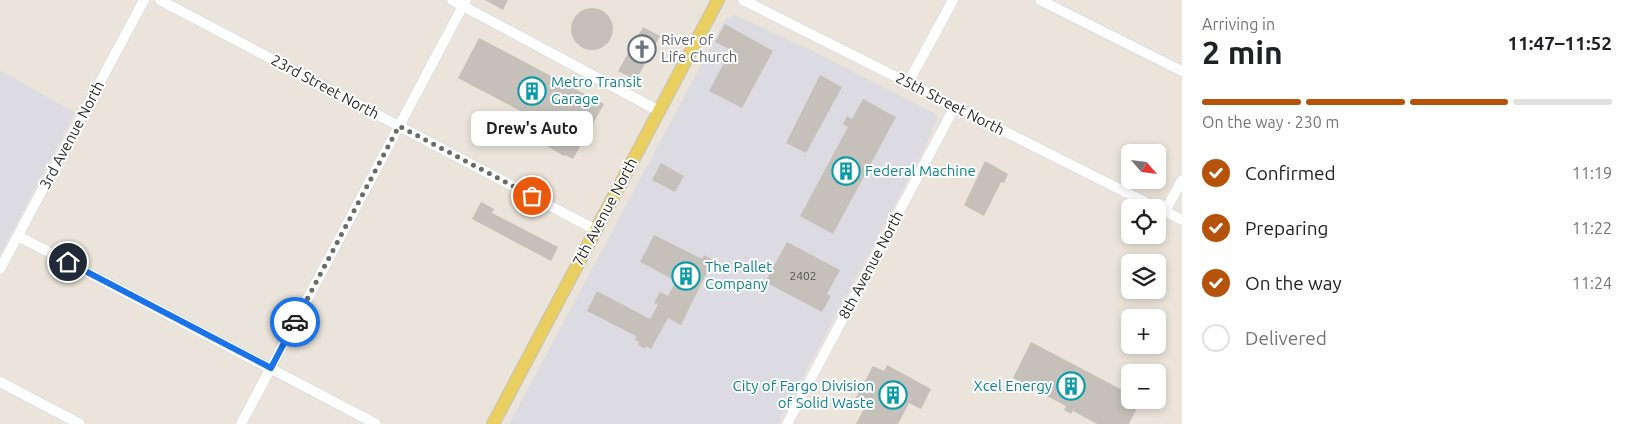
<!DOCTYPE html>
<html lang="en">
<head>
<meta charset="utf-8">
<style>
  :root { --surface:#fff; --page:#f2f2f2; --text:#202124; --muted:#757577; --line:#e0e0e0; --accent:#b45309 }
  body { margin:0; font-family:Ubuntu,sans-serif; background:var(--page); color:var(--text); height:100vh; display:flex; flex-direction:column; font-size:19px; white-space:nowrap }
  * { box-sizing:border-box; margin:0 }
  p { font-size:16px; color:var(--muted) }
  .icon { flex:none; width:28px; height:28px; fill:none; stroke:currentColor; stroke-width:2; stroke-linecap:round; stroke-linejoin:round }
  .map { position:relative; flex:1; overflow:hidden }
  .details { display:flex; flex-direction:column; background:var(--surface); width:450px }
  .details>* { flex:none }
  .needle { width:32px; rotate:118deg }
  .fabs { position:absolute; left:1121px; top:144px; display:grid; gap:10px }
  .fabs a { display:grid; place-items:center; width:45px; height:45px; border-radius:8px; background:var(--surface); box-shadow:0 2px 8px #0003; font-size:25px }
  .pin { position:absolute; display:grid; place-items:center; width:42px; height:42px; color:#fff; margin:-21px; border:2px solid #fff; border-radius:50%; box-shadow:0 1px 5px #0007 }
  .courier { position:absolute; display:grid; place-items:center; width:50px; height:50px; margin:-25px; border:4px solid #1a73e8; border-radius:50%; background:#fff; color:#222; box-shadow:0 1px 6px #0007 }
  .bubble { position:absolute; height:35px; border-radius:8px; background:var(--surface); box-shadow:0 2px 8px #0003; font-size:16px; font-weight:700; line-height:35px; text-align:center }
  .summary em { font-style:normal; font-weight:700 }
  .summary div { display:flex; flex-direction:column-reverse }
  .summary { display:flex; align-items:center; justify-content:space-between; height:85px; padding:0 20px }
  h1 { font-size:32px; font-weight:700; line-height:38px }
  .bar { display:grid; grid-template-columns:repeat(4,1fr); gap:8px 5px; align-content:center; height:60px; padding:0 20px }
  .bar i { height:6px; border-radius:4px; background:var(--line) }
  .bar .on { background:var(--accent) }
  .bar p { grid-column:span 4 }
  ol { padding:0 20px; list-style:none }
  li { display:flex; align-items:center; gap:15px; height:55px }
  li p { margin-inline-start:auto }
  li .icon { padding:5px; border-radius:50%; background:var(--accent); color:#fff; stroke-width:4 }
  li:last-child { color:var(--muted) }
  li i { width:28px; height:28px; border:2px solid var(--line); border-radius:50% }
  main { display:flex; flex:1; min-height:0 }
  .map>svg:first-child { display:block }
  .industrial { fill:#dddbe2 }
  .building { fill:#c5c1ba }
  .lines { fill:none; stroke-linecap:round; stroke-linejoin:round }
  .minor-casing { stroke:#d0d2e0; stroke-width:11 }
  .major-casing { stroke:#c3c3c3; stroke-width:14 }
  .minor { stroke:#fff; stroke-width:10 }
  .major { stroke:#e9cf60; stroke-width:12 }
  .done { stroke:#6c6a66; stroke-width:5; stroke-dasharray:0 9 }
  .route { stroke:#1a73e8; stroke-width:6 }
  .labels { text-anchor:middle; stroke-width:4; stroke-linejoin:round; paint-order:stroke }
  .number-label { font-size:12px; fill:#4f4e4c }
  .worship-label { font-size:15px; fill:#5b616d; stroke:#fff; text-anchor:start }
  .culture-label { font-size:15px; fill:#0d838f; stroke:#fff; text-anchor:start }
  .street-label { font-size:15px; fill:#282828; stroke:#fff }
</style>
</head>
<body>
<main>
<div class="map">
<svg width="1182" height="424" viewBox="0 0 1182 424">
  <rect width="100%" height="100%" fill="#eae4da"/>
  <!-- industrial -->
  <path class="industrial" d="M 735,15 L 817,53 L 932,112 L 938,118 L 922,154 L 778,424 L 509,424 L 725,20 Z
    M 0,70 L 75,113 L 0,255 Z"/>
  <!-- building -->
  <path class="building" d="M 485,0 L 508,0 L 503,10 Z
    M571 29a21 21 0 1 1 42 0a21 21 0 1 1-42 0Z
    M 725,24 L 773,51 L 742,108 L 709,91 L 731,50 L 715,42 Z
    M 643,27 L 660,36 L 636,80 L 618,71 Z
    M 479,38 L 604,104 L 573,159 L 565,155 L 564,156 L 537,140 L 545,124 L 458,78 Z
    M 820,75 L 842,87 L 806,153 L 786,143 Z
    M 863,99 L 896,117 L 833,234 L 800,216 L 848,127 L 843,124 L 847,116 L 852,119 Z
    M 985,161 L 1008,174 L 1004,183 L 1001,182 L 984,216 L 964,205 Z
    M 661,163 L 684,176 L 675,192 L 652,180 Z
    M 481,202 L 494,209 L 492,213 L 558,247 L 551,261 L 472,219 Z
    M 654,235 L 702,259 L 704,255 L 713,260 L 681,325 L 668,318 L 651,349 L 646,346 L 645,349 L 638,345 L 639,342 L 635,340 L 636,336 L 587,311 L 597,291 L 650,319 L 658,305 L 654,303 L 660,292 L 668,296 L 676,281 L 640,262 Z
    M 787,242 L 840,270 L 827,294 L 831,296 L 822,312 L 765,282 Z
    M 1031,342 L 1130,394 L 1130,400 L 1141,400 L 1129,424 L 1097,424 L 1073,411 L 1071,414 L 1064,410 L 1066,406 L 1013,378 Z
    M 887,365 L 931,389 L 921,409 L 909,403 L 898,424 L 856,424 L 865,407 L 854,401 L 873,366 L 884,371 Z"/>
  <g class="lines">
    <!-- minor casing -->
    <g class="minor-casing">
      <path id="minor" d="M 160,0 L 596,230
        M 452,0 L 659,111
        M 743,0 L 1157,208
        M 1040,0 L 1182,71
        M 908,83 L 953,0
        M 1161,209 L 1182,220
        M 1165,211 L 1182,180
        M 18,236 L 376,424
        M 0,269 L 144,0
        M 0,382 L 80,424
        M 241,424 L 466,0
        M 787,424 L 955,106"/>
    </g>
    <!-- major casing -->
    <g class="major-casing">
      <path id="major" d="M 493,424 L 718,0"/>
    </g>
    <!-- minor -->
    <use href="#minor" class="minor"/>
    <!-- major -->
    <use href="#major" class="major"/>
  </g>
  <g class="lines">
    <!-- done -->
    <path class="done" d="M 295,322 L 399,126 L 532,196"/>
    <!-- route -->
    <path class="route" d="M 68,262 L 271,368 L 295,322"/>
  </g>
  <!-- icons -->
  <defs>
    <g id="church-ring" transform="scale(1.4375)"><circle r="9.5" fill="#fff" stroke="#6b7280" stroke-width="1.5"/><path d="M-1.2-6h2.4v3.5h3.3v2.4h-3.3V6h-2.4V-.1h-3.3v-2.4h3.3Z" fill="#6b7280"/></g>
    <g id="building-ring" transform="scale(1.4375)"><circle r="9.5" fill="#fff" stroke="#0f9aa8" stroke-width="1.5"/><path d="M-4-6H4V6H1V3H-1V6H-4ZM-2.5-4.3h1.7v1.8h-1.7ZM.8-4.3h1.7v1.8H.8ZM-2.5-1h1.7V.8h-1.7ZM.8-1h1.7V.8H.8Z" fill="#0f9aa8"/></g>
  </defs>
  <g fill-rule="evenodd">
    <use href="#church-ring" x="642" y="49"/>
    <use href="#building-ring" x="532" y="91"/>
    <use href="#building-ring" x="846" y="171"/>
    <use href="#building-ring" x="686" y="276"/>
    <use href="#building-ring" x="1071" y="386"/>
    <use href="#building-ring" x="893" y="395"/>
  </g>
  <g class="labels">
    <!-- number labels -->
    <g class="number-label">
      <text x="803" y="280">2402</text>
    </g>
    <!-- worship labels -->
    <g class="worship-label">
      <text x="661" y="45">River of<tspan x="661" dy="17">Life Church</tspan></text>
    </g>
    <!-- culture labels -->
    <g class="culture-label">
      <text x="551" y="87">Metro Transit<tspan x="551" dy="17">Garage</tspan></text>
      <text x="865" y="176">Federal Machine</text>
      <text x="705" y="272">The Pallet<tspan x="705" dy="17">Company</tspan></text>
      <text x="874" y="391" text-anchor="end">City of Fargo Division<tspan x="874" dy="17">of Solid Waste</tspan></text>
      <text x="1052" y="391" text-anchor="end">Xcel Energy</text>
    </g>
    <!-- street labels -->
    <g class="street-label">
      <text transform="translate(325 87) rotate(28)" y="5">23rd Street North</text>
      <text transform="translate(950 104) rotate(27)" y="5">25th Street North</text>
      <text transform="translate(72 135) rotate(-62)" y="5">3rd Avenue North</text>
      <text transform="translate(605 212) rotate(-62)" y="5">7th Avenue North</text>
      <text transform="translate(871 265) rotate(-62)" y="5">8th Avenue North</text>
    </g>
  </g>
</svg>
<div class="fabs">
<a><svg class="needle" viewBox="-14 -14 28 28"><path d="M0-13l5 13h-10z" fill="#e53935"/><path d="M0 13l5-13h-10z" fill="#757577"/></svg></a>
<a><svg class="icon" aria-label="locate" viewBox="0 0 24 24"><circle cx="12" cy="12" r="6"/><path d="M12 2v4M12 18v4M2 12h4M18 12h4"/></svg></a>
<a><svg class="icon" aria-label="layers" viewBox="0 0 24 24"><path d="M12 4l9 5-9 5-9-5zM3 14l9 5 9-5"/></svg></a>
<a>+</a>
<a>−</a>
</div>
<div class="pin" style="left:532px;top:196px;background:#ea580c"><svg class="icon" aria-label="bag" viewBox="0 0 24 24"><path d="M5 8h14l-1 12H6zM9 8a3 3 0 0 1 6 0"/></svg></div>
<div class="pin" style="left:68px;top:262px;background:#1f2937"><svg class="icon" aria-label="home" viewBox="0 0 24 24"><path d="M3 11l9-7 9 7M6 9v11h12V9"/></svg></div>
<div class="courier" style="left:295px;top:322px"><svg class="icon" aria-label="car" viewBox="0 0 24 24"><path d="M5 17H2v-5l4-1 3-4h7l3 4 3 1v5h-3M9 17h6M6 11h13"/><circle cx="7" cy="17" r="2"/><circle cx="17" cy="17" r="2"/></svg></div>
<div class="bubble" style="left:471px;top:111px;width:122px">Drew's Auto</div>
</div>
<section class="details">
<div class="summary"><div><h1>2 min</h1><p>Arriving in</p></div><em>11:47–11:52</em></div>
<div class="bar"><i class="on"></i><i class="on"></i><i class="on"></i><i></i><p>On the way · 230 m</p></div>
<ol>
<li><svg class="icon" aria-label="check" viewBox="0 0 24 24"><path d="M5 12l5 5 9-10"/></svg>Confirmed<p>11:19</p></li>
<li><svg class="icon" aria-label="check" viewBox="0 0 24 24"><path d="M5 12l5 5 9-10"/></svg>Preparing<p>11:22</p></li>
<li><svg class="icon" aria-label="check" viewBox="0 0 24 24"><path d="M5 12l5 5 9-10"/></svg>On the way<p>11:24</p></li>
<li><i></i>Delivered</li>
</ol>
</section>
</main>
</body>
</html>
